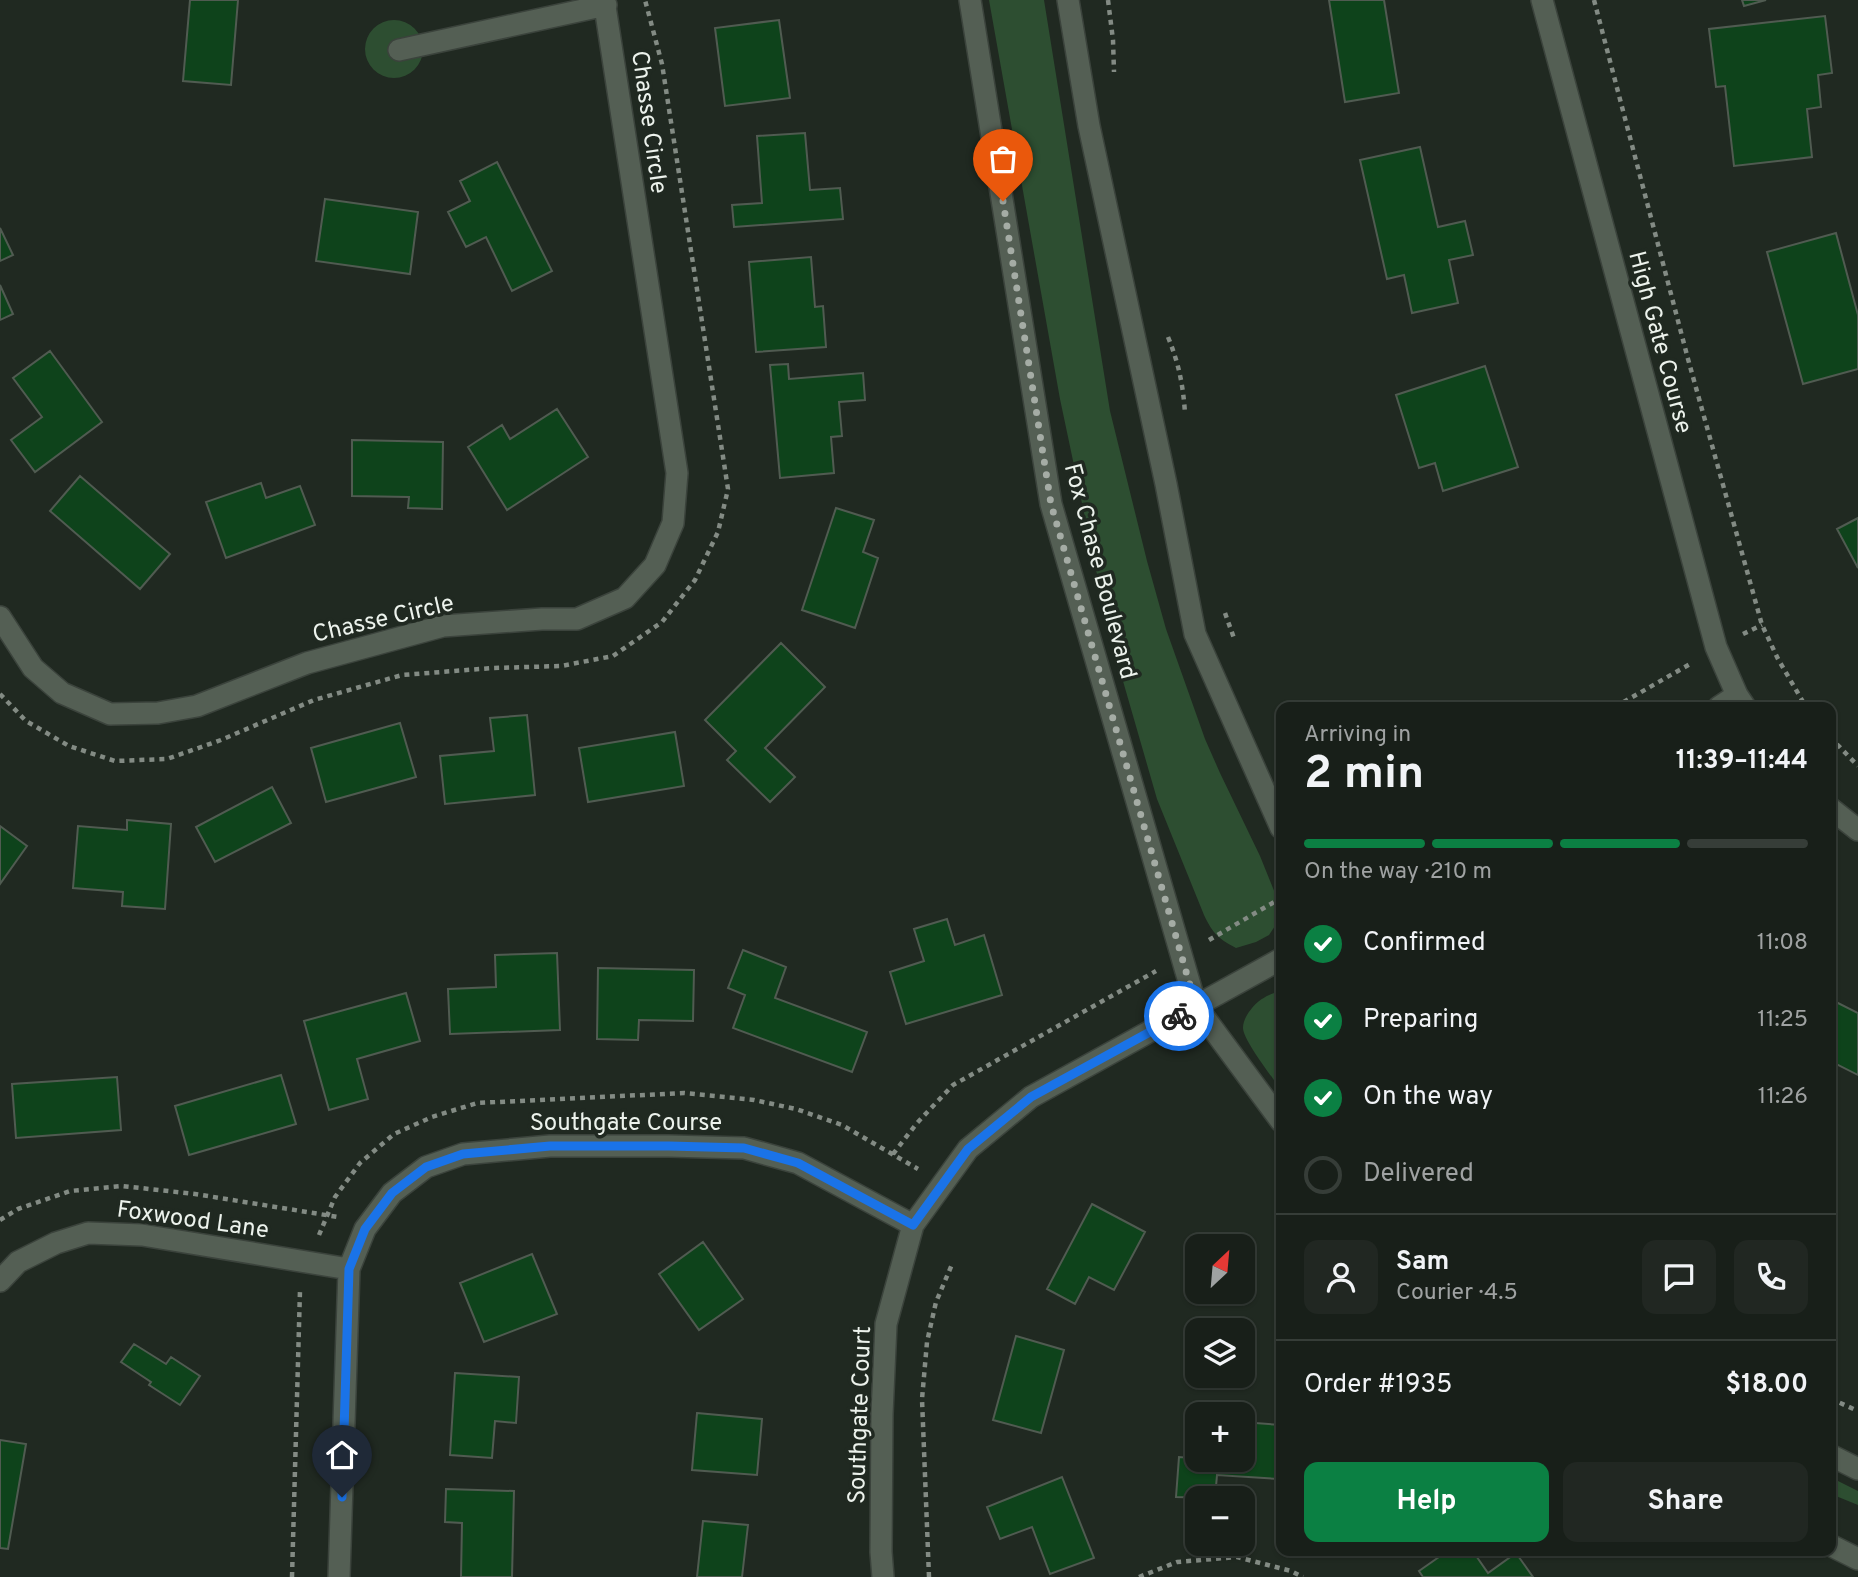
<!DOCTYPE html>
<html lang="en">
<head>
<meta charset="utf-8">
<style>
  :root { --surface:#181f19; --page:#212722; --text:#f1f3f6; --muted:#9fa2a2; --line:#363d38; --accent:#0b8043 }
  body { margin:0; font-family:Overpass,sans-serif; background:var(--page); color:var(--text); height:100vh; display:flex; flex-direction:column; font-size:26px; white-space:nowrap }
  * { box-sizing:border-box; margin:0 }
  p { font-size:23px; color:var(--muted) }
  .icon { flex:none; width:38px; height:38px; fill:none; stroke:currentColor; stroke-width:2; stroke-linecap:round; stroke-linejoin:round }
  .map { position:relative; flex:1; overflow:hidden }
  .side { position:absolute; left:1276px; top:702px; width:560px; height:854px; display:flex; flex-direction:column; background:var(--surface); border-radius:14px; box-shadow:0 2px 5px #0004,0 0 0 2px var(--line) }
  .side>* { flex:none }
  .needle { width:46px; rotate:26deg }
  .tools { position:absolute; left:1185px; top:1234px; display:grid; gap:14px }
  .tools a { display:grid; place-items:center; width:70px; height:70px; border-radius:14px; background:var(--surface); box-shadow:0 2px 5px #0004,0 0 0 2px var(--line); font-size:35px }
  .pin { position:absolute; display:grid; place-items:center; width:60px; height:60px; color:#fff; margin:-72px -30px; border-radius:50% 50% 50% 0; rotate:-45deg; box-shadow:0 0 7px #0007 }
  .pin .icon { rotate:45deg }
  .courier { position:absolute; display:grid; place-items:center; width:70px; height:70px; margin:-35px; border:5px solid #1a73e8; border-radius:50%; background:#fff; color:#222; box-shadow:0 2px 9px #0007 }
  .headline em { font-style:normal; font-weight:700 }
  .headline div { display:flex; flex-direction:column-reverse }
  .headline { display:flex; align-items:center; justify-content:space-between; height:119px; padding:0 28px }
  h1 { font-size:46px; font-weight:700; line-height:52px }
  .bar { display:grid; grid-template-columns:repeat(4,1fr); gap:10px 7px; align-content:center; height:84px; padding:0 28px }
  .bar i { height:9px; border-radius:5px; background:var(--line) }
  .bar .on { background:var(--accent) }
  .bar p { grid-column:span 4 }
  .line { display:flex; align-items:center; gap:18px; padding:0 28px; border-top:2px solid var(--line) }
  .line div { flex:1 }
  .round { display:grid; place-items:center; flex:none; width:74px; height:74px; border-radius:14px; background:var(--page) }
  ol { padding:0 28px; list-style:none }
  li { display:flex; align-items:center; gap:21px; height:77px }
  li p { margin-inline-start:auto }
  li .icon { padding:7px; border-radius:50%; background:var(--accent); color:#fff; stroke-width:4 }
  li:last-child { color:var(--muted) }
  li i { width:38px; height:38px; border:4px solid var(--line); border-radius:50% }
  .action { display:flex; gap:14px; margin-top:auto; padding:14px 28px }
  .action a { flex:1; height:80px; border-radius:14px; background:var(--accent); color:#fff; font-size:28px; font-weight:700; line-height:80px; text-align:center }
  .action a+a { background:var(--page); color:var(--text) }
  .map>svg:first-child { display:block }
  .green { fill:#2d4e31 }
  .building { fill:#0e431b; stroke:#505b51; stroke-width:2 }
  .lines { fill:none; stroke-linecap:round; stroke-linejoin:round }
  .street-casing { stroke:#3b433c; stroke-width:24 }
  .path { stroke:#838b84; stroke-width:4.5; stroke-dasharray:5 5; stroke-linecap:butt }
  .street { stroke:#545f54; stroke-width:21 }
  .done { stroke:#a5aca5; stroke-width:7; stroke-dasharray:0 12.6 }
  .route { stroke:#1a73e8; stroke-width:9 }
  .labels { text-anchor:middle; stroke-width:7; stroke-linejoin:round; paint-order:stroke }
  .street-label { font-size:24px; fill:#ecf2ec; stroke:#202921 }
</style>
</head>
<body>
<div class="map">
<svg width="1858" height="1577" viewBox="0 0 1858 1577">
  <rect width="100%" height="100%" fill="#202921"/>
  <!-- green -->
  <path class="green" d="M 989,0 L 1044,0 L 1110,411 L 1147,561 L 1166,629 L 1205,739 L 1220,773 L 1260,856 L 1281,908 L 1277,923 L 1269,935 L 1256,942 L 1236,948 C 1219,939 1213,934 1204,915 L 1157,799 L 1110,636 L 1060,399 Z
    M365 49a29 29 0 1 1 58 0a29 29 0 1 1-58 0Z
    M 1281,991 L 1281,1090 C 1273,1078 1243,1040 1243,1028 C 1243,1020 1248,1013 1252,1008 C 1259,999 1271,993 1281,991 Z
    M 1830,1477 L 1858,1491 L 1858,1505 L 1831,1494 Z"/>
  <!-- building -->
  <path class="building" d="M 190,0 L 238,0 L 231,85 L 183,81 Z
    M 1329,0 L 1384,0 L 1399,93 L 1345,102 Z
    M 1742,0 L 1766,0 L 1744,6 Z
    M 1825,16 L 1832,73 L 1818,75 L 1821,107 L 1807,109 L 1812,157 L 1734,166 L 1725,86 L 1716,87 L 1709,29 Z
    M 779,20 L 790,98 L 725,106 L 715,28 Z
    M 805,133 L 810,190 L 840,188 L 843,219 L 734,227 L 732,205 L 762,203 L 757,136 Z
    M 1420,147 L 1438,227 L 1465,221 L 1473,255 L 1449,260 L 1458,303 L 1412,313 L 1404,275 L 1387,279 L 1360,160 Z
    M 497,162 L 552,271 L 512,291 L 486,237 L 466,247 L 448,212 L 470,201 L 460,181 Z
    M 325,199 L 418,212 L 410,274 L 316,261 Z
    M 0,228 L 13,255 L 0,261 Z
    M 1836,233 L 1858,315 L 1858,369 L 1803,384 L 1767,252 Z
    M 811,257 L 815,307 L 823,306 L 826,347 L 756,352 L 749,262 Z
    M 0,285 L 13,314 L 0,320 Z
    M 50,351 L 102,422 L 35,472 L 11,440 L 42,417 L 13,378 Z
    M 788,364 L 789,379 L 863,373 L 865,400 L 839,402 L 842,436 L 831,437 L 834,473 L 780,478 L 770,365 Z
    M 1485,366 L 1518,467 L 1443,491 L 1435,463 L 1419,468 L 1396,395 Z
    M 557,409 L 588,457 L 507,510 L 468,447 L 502,425 L 510,439 Z
    M 352,440 L 443,442 L 442,509 L 408,508 L 409,497 L 352,496 Z
    M 80,476 L 170,554 L 140,589 L 50,511 Z
    M 261,483 L 266,498 L 300,486 L 315,525 L 226,558 L 206,502 Z
    M 836,508 L 874,520 L 863,552 L 878,558 L 855,628 L 802,610 Z
    M 1858,518 L 1858,568 L 1837,529 Z
    M 781,643 L 825,687 L 765,748 L 795,777 L 770,802 L 727,760 L 736,751 L 705,720 Z
    M 527,715 L 535,795 L 445,804 L 440,756 L 494,751 L 490,718 Z
    M 400,723 L 416,777 L 326,802 L 311,748 Z
    M 675,732 L 684,786 L 588,802 L 579,748 Z
    M 272,787 L 291,823 L 215,862 L 196,827 Z
    M 127,820 L 171,824 L 165,909 L 122,906 L 123,892 L 73,888 L 78,826 L 127,830 Z
    M 0,826 L 27,846 L 0,884 Z
    M 947,919 L 955,945 L 984,935 L 1002,995 L 906,1024 L 890,972 L 924,961 L 914,929 Z
    M 743,950 L 786,967 L 775,998 L 867,1032 L 852,1072 L 733,1028 L 745,995 L 728,988 Z
    M 557,953 L 560,1030 L 450,1034 L 448,989 L 496,987 L 495,955 Z
    M 598,968 L 694,970 L 693,1021 L 639,1020 L 638,1040 L 597,1039 Z
    M 406,993 L 420,1041 L 357,1059 L 368,1099 L 329,1110 L 304,1021 Z
    M 1830,999 L 1858,1013 L 1858,1075 L 1830,1061 Z
    M 281,1075 L 296,1124 L 189,1155 L 175,1106 Z
    M 117,1077 L 121,1130 L 16,1138 L 12,1084 Z
    M 1092,1204 L 1145,1232 L 1114,1290 L 1089,1277 L 1075,1304 L 1047,1289 Z
    M 703,1242 L 743,1299 L 699,1330 L 659,1274 Z
    M 532,1254 L 557,1314 L 484,1342 L 460,1283 Z
    M 1016,1336 L 1064,1350 L 1041,1433 L 993,1420 Z
    M 134,1344 L 166,1364 L 171,1357 L 200,1376 L 180,1405 L 149,1385 L 151,1382 L 121,1362 Z
    M 455,1373 L 519,1377 L 516,1423 L 495,1421 L 492,1458 L 450,1455 Z
    M 697,1413 L 762,1419 L 757,1475 L 692,1470 Z
    M 1193,1419 L 1197,1419 L 1197,1460 L 1242,1460 L 1242,1422 L 1281,1425 L 1278,1479 L 1217,1475 L 1215,1498 L 1176,1497 L 1179,1457 L 1191,1458 Z
    M 0,1440 L 26,1444 L 8,1549 L 0,1548 Z
    M 1062,1477 L 1094,1558 L 1050,1574 L 1032,1527 L 1000,1539 L 987,1507 Z
    M 446,1489 L 514,1491 L 512,1577 L 461,1577 L 462,1523 L 445,1522 Z
    M 703,1521 L 748,1525 L 742,1577 L 697,1577 Z
    M 1449,1550 L 1472,1550 L 1488,1573 L 1516,1553 L 1533,1577 L 1423,1577 L 1419,1571 Z"/>
  <g class="lines">
    <!-- street casing -->
    <g class="street-casing">
      <path id="street" d="M 970,0 L 1051,504 L 1196,1006 L 1281,1121
        M 1068,0 L 1089,126 L 1166,484 L 1195,634 L 1281,828
        M 1542,0 L 1716,647 L 1737,695 L 1745,707
        M 399,50 L 606,5
        M 0,617 L 33,668 L 62,693 L 110,714 L 158,713 L 197,706 L 307,663 L 443,626 L 542,619 L 577,619 L 625,598 L 655,565 L 673,523 L 677,473 L 604,0
        M 1719,707 L 1737,695
        M 1830,808 L 1858,830
        M 0,1281 L 18,1262 L 56,1243 L 88,1233 L 142,1235 L 349,1269
        M 1830,1455 L 1858,1469
        M 1830,1545 L 1858,1559
        M 339,1577 L 349,1269 L 365,1229 L 392,1193 L 426,1167 L 463,1154 L 550,1146 L 669,1146 L 744,1148 L 798,1163 L 913,1225
        M 883,1577 L 881,1552 L 882,1414 L 886,1324 L 913,1225 L 968,1149 L 1031,1097 L 1281,959"/>
    </g>
    <!-- path -->
    <path class="path" d="M 1108,0 L 1113,40 L 1114,72
      M 1594,0 L 1688,359 L 1762,625 L 1778,659 L 1806,707
      M 1168,337 C 1179,364 1183,385 1185,413
      M 1225,613 L 1235,641
      M 1743,634 L 1762,625
      M 0,694 L 26,721 L 69,746 L 115,761 L 167,759 L 221,740 L 314,700 L 402,675 L 493,668 L 561,666 L 613,656 L 662,622 L 695,580 L 718,532 L 728,489 L 662,64 L 645,0
      M 1615,707 L 1690,664
      M 1830,737 L 1858,766
      M 1209,940 L 1281,898
      M 893,1154 L 917,1123 L 953,1085 L 1156,971
      M 0,1220 L 18,1209 L 70,1191 L 122,1186 L 195,1194 L 338,1217
      M 319,1235 L 335,1197 L 360,1163 L 394,1134 L 432,1117 L 477,1103 L 684,1093 L 754,1100 L 796,1109 L 842,1125 L 918,1169
      M 1830,1401 L 1838,1402 L 1858,1411
      M 292,1577 L 300,1290
      M 929,1577 L 922,1399 L 927,1342 L 936,1302 L 953,1262
      M 1139,1577 L 1177,1562 L 1237,1557 L 1291,1571 L 1303,1577"/>
    <!-- street -->
    <use href="#street" class="street"/>
  </g>
  <g class="lines">
    <!-- done -->
    <path class="done" d="M 1003,201 L 1051,504 L 1196,1006 L 1179,1016"/>
    <!-- route -->
    <path class="route" d="M 342,1497 L 349,1269 L 365,1229 L 392,1193 L 426,1167 L 463,1154 L 550,1146 L 669,1146 L 744,1148 L 798,1163 L 913,1225 L 968,1149 L 1031,1097 L 1179,1016"/>
  </g>
  <g class="labels">
    <!-- street labels -->
    <g class="street-label">
      <text transform="translate(650 122) rotate(82)" y="8">Chasse Circle</text>
      <text transform="translate(1661 342) rotate(75)" y="8">High Gate Course</text>
      <text transform="translate(1101 571) rotate(75)" y="8">Fox Chase Boulevard</text>
      <text transform="translate(383 618) rotate(-13)" y="8">Chasse Circle</text>
      <text x="626" y="1130">Southgate Course</text>
      <text transform="translate(193 1219) rotate(8)" y="8">Foxwood Lane</text>
      <text transform="translate(859 1415) rotate(-88)" y="8">Southgate Court</text>
    </g>
  </g>
</svg>
<div class="tools">
<a><svg class="needle" viewBox="-14 -14 28 28"><path d="M0-13l5 13h-10z" fill="#e53935"/><path d="M0 13l5-13h-10z" fill="#9fa2a2"/></svg></a>
<a><svg class="icon" aria-label="layers" viewBox="0 0 24 24"><path d="M12 4l9 5-9 5-9-5zM3 14l9 5 9-5"/></svg></a>
<a>+</a>
<a>−</a>
</div>
<div class="pin" style="left:1003px;top:201px;background:#ea580c"><svg class="icon" aria-label="bag" viewBox="0 0 24 24"><path d="M5 8h14l-1 12H6zM9 8a3 3 0 0 1 6 0"/></svg></div>
<div class="pin" style="left:342px;top:1497px;background:#1f2937"><svg class="icon" aria-label="home" viewBox="0 0 24 24"><path d="M3 11l9-7 9 7M6 9v11h12V9"/></svg></div>
<div class="courier" style="left:1179px;top:1016px"><svg class="icon" aria-label="bike" viewBox="0 0 24 24"><circle cx="6" cy="16" r="4"/><circle cx="18" cy="16" r="4"/><path d="M6 16l4-8h5l3 8M10 8l3 8H6M13 5h3"/></svg></div>
<section class="side">
<div class="headline"><div><h1>2 min</h1><p>Arriving in</p></div><em>11:39–11:44</em></div>
<div class="bar"><i class="on"></i><i class="on"></i><i class="on"></i><i></i><p>On the way · 210 m</p></div>
<ol>
<li><svg class="icon" aria-label="check" viewBox="0 0 24 24"><path d="M5 12l5 5 9-10"/></svg>Confirmed<p>11:08</p></li>
<li><svg class="icon" aria-label="check" viewBox="0 0 24 24"><path d="M5 12l5 5 9-10"/></svg>Preparing<p>11:25</p></li>
<li><svg class="icon" aria-label="check" viewBox="0 0 24 24"><path d="M5 12l5 5 9-10"/></svg>On the way<p>11:26</p></li>
<li><i></i>Delivered</li>
</ol>
<div class="line" style="height:126px"><a class="round"><svg class="icon" aria-label="person" viewBox="0 0 24 24"><circle cx="12" cy="8" r="4"/><path d="M4 21q1-7 8-7t8 7"/></svg></a><div><b>Sam</b><p>Courier · 4.5</p></div><a class="round"><svg class="icon" aria-label="chat" viewBox="0 0 24 24"><path d="M4 5h16v11H9l-5 4z"/></svg></a><a class="round"><svg class="icon" aria-label="phone" viewBox="0 0 24 24"><path d="M5 4h4l2 5-3 2q2 4 5 5l2-3 5 2v4C11 20 4 13 5 4z"/></svg></a></div>
<div class="line" style="height:91px"><div>Order #1935</div><b>$18.00</b></div>
<div class="action"><a>Help</a><a>Share</a></div>
</section>
</div>
</body>
</html>
